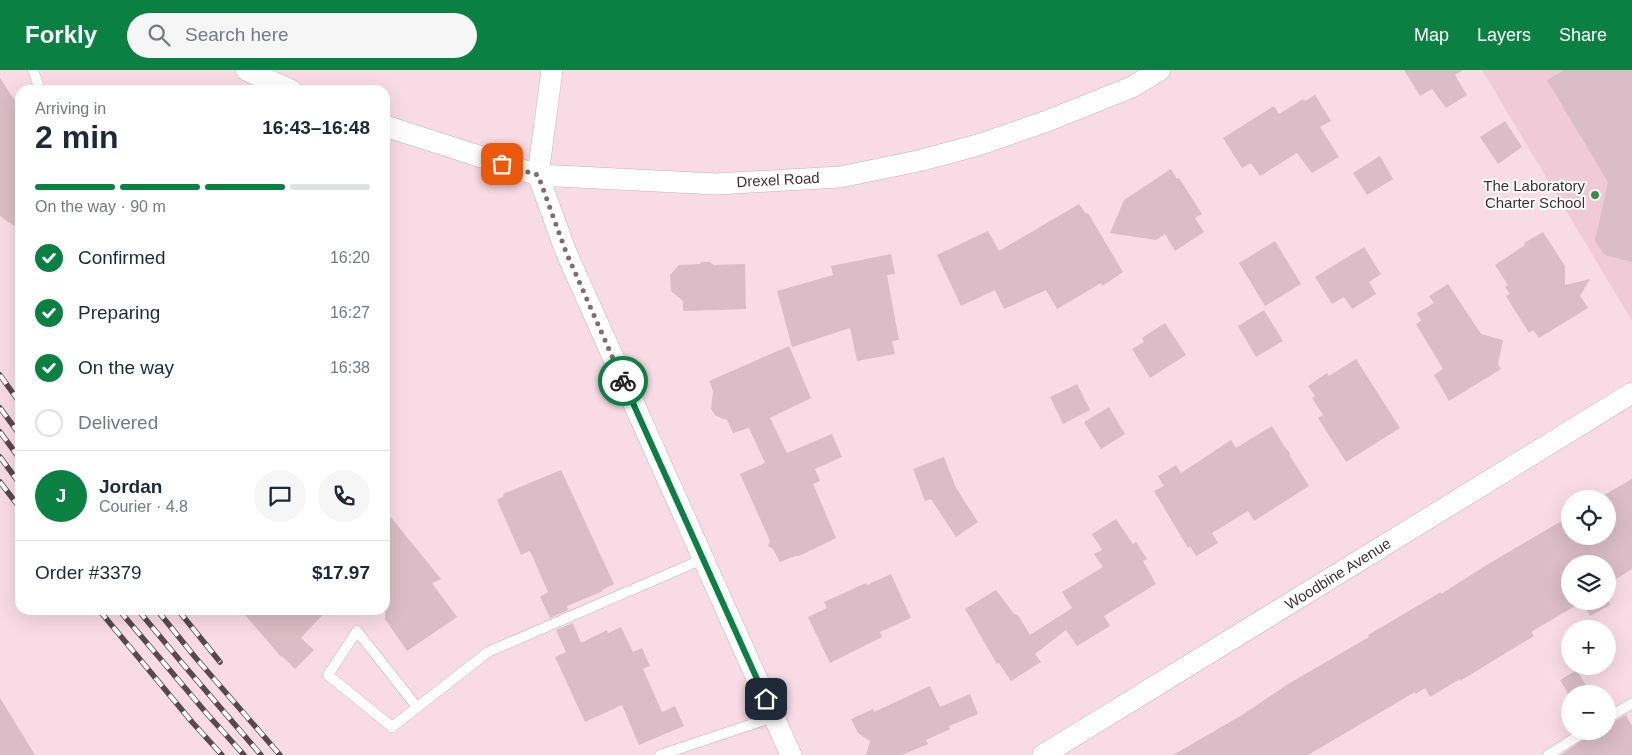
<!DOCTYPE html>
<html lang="en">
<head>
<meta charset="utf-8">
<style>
  :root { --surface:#fff; --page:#f6f6f7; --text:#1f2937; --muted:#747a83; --line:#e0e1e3; --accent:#0b8043 }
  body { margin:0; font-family:Helvetica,sans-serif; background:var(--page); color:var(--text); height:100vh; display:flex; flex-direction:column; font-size:19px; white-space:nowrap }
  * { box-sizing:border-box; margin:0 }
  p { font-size:16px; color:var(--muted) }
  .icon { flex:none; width:28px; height:28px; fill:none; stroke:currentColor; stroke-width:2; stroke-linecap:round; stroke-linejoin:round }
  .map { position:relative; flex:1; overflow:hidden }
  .sheet { position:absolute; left:15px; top:15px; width:375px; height:530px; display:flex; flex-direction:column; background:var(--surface); border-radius:15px; box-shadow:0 5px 20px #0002 }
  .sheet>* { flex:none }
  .controls { position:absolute; left:1561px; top:420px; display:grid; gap:10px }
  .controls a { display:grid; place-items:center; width:55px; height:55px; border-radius:50%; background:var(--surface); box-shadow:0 5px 20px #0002; font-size:25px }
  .pin { position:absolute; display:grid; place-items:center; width:42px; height:42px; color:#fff; margin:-21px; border-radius:10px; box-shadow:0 2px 8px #0006 }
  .courier { position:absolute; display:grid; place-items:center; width:50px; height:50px; margin:-25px; border:4px solid #0b8043; border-radius:50%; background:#fff; color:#222; box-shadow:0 1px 6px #0007 }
  .overview em { font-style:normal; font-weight:800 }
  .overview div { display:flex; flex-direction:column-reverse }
  .overview { display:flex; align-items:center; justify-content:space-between; height:85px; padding:0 20px }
  h1 { font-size:32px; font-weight:800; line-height:38px }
  .bar { display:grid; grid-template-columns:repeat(4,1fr); gap:8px 5px; align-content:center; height:60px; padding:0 20px }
  .bar i { height:6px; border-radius:4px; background:var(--line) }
  .bar .on { background:var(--accent) }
  .bar p { grid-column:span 4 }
  .line { display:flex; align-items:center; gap:12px; padding:0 20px; border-top:1px solid var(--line) }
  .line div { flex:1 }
  .round { display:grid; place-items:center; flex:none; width:52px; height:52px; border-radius:26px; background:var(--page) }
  ol { padding:0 20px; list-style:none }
  li { display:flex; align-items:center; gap:15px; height:55px }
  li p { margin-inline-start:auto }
  li .icon { padding:5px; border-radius:50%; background:var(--accent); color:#fff; stroke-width:4 }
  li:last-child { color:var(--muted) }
  li i { width:28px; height:28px; border:2px solid var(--line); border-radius:50% }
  header { display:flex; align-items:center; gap:30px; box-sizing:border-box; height:70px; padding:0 25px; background:var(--accent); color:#fff }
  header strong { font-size:24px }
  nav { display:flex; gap:28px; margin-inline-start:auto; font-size:18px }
  .search { width:350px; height:45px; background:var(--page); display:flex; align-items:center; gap:12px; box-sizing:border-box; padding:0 18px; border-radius:28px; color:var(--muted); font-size:19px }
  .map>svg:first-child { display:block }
  .built { fill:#f0cbd7 }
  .building { fill:#dabdc6 }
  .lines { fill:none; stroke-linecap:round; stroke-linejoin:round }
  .service-casing { stroke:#ccafb9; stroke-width:11 }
  .minor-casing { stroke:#ccafb9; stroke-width:22 }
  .service { stroke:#fff; stroke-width:10 }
  .minor { stroke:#fff; stroke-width:21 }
  .rail-casing { stroke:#57494e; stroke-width:5.5 }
  .rail { stroke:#fff; stroke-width:4; stroke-dasharray:11; stroke-linecap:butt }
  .done { stroke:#7f6d73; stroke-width:5; stroke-dasharray:0 9 }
  .route { stroke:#0b8043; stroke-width:6 }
  .poi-dot { fill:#348f40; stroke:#fff; stroke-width:2 }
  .labels { text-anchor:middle; stroke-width:4; stroke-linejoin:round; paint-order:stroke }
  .street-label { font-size:15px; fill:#3e3236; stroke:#fff }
  .poi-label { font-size:15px; fill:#3e3236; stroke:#fff; text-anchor:end }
</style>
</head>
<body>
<header>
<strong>Forkly</strong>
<div class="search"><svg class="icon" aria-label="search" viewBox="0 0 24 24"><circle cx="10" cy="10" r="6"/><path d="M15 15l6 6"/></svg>Search here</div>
<nav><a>Map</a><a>Layers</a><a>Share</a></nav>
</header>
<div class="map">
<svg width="1632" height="685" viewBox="0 0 1632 685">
  <rect width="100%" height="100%" fill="#f9dbe5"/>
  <!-- built -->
  <path class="built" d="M 1482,0 L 1632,0 L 1632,251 Z"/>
  <!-- building -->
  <path class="building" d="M 1404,0 L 1463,0 L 1455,5 L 1467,25 L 1446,38 L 1432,19 L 1420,26 Z
    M 1564,0 L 1632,0 L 1632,192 L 1604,185 L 1595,170 L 1608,112 L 1547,10 Z
    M 0,8 L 20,38 L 20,160 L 0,146 Z
    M 1315,25 L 1331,51 L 1320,57 L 1339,87 L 1312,103 L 1297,83 L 1260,106 L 1251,93 L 1242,98 L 1223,68 L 1274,36 L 1279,44 L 1303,29 L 1305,31 Z
    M 1505,51 L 1522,77 L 1498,94 L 1480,67 Z
    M 1380,86 L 1393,109 L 1367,125 L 1353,103 Z
    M 1171,99 L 1177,109 L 1179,108 L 1202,144 L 1195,148 L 1204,162 L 1175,181 L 1165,164 L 1156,170 L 1110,163 L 1124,130 Z
    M 1079,134 L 1086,144 L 1088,143 L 1123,202 L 1102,216 L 1101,213 L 1057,239 L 1046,220 L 1004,239 L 995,220 L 961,236 L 937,185 L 988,161 L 999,181 Z
    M 1543,162 L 1565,196 L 1565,215 L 1590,209 L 1580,226 L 1588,238 L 1539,268 L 1533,260 L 1529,263 L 1506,226 L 1510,224 L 1505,217 L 1508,215 L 1495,195 L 1525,175 L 1524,173 Z
    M 1275,171 L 1301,214 L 1265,236 L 1239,193 Z
    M 1364,177 L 1381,204 L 1369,212 L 1376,224 L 1352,239 L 1344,227 L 1332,234 L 1315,207 Z
    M 891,184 L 895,204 L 887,205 L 899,270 L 892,271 L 895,284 L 857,291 L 850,258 L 792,277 L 777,221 L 833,205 L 831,196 Z
    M 702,192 L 709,192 L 714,195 L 745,194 L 746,239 L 683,241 L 683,231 L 671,221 L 670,205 L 679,195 L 699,194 Z
    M 1448,214 L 1481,264 L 1503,270 L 1498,294 L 1501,299 L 1449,331 L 1434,305 L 1443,299 L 1416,254 L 1421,251 L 1417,243 L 1434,233 L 1429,226 Z
    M 1264,240 L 1283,271 L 1256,287 L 1238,256 Z
    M 1165,253 L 1186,285 L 1150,308 L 1132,279 L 1144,272 L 1142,268 Z
    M 789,276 L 811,328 L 770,348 L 787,383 L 832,364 L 842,387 L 815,399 L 820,411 L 813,414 L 836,468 L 799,486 L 795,486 L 780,492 L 773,479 L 768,476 L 770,471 L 740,404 L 765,393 L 749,358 L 733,363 L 727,350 L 716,346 L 711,339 L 713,321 L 709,311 Z
    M 1356,289 L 1400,358 L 1346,392 L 1318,348 L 1323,345 L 1312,328 L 1315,326 L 1308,316 L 1327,303 L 1329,306 Z
    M 1077,314 L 1090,340 L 1063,354 L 1050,327 Z
    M 1109,337 L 1125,364 L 1101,379 L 1084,352 Z
    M 1272,356 L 1284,376 L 1290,383 L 1290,386 L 1309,416 L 1254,451 L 1248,441 L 1212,463 L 1218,473 L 1196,486 L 1190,476 L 1188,478 L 1154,421 L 1164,416 L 1158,406 L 1176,395 L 1181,403 L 1231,370 L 1236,378 Z
    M 944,387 L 956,418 L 978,452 L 956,467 L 931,429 L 925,431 L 913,399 Z
    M 561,400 L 614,514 L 602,520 L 603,521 L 567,536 L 568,540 L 550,548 L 540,527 L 548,522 L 531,483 L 529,481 L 521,485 L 497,430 L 504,426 L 503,424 Z
    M 1632,409 L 1632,499 L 1608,514 L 1608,494 L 1570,494 L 1570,531 L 1608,530 L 1610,535 L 1590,546 L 1582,532 L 1531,562 L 1534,566 L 1460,611 L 1460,609 L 1430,627 L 1425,618 L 1416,624 L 1415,622 L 1308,685 L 1173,685 L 1242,645 L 1288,614 L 1369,567 L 1368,565 L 1441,522 L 1441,524 L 1490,493 L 1570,446 L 1570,466 L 1608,466 L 1608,429 L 1597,429 Z
    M 385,440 L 441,509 L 432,513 L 457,547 L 407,581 L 385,549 Z
    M 1116,449 L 1133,474 L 1136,472 L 1147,489 L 1143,491 L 1156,514 L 1104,546 L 1110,556 L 1077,576 L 1066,560 L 1035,584 L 1041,592 L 1011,611 L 999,593 L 997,594 L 965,539 L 996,520 L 1014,544 L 1018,545 L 1030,565 L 1072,538 L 1062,522 L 1103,497 L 1094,484 L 1102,480 L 1092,464 Z
    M 891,504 L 911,548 L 880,562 L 882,567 L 830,593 L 808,547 L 827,538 L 824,532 L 866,513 L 867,515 Z
    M 241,540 L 327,540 L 301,568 L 314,580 L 295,599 L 282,586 L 281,587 Z
    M 573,553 L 581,573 L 607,560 L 608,563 L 621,557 L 633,582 L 642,578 L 650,596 L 643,599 L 662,642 L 675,636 L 684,656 L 639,675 L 622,635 L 585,652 L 555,587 L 566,582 L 556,560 Z
    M 1577,600 L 1588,619 L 1581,624 L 1570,624 L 1570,627 L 1560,610 Z
    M 930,616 L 940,637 L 970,624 L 978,644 L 949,656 L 950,659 L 926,670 L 928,674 L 902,685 L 866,685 L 870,671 L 858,663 L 851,649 L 873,639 L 874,642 Z
    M 0,628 L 35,685 L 0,685 Z
    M 1626,645 L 1632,656 L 1632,685 L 1561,685 L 1596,661 L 1608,661 L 1608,655 Z"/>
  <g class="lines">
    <!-- service casing -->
    <g class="service-casing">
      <path id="service" d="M 33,0 L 40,20
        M 417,637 L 357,561 L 328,605 L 392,657 L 488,582 L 703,489
        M 1608,648 L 1632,633
        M 660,685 L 774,647
        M 1548,685 L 1586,661"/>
    </g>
    <!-- minor casing -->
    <g class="minor-casing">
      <path id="minor" d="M 246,0 L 291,20
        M 552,0 L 538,105 L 566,182 L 791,685
        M 385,56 L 538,105 L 716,114 L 840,107 L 918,91 L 978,75 L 1047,51 L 1132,17 L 1160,0
        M 1043,685 L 1632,323"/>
    </g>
    <!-- service -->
    <use href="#service" class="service"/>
    <!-- minor -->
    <use href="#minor" class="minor"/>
    <!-- rail casing -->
    <g class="rail-casing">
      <path id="rail" d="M 0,305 L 20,333
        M 0,338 L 20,365
        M 0,362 L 20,389
        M 0,387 L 20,414
        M 0,412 L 20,438
        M 99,540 L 192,652 L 222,685
        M 119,540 L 208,645 L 244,685
        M 138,540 L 182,593 L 261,685
        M 157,540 L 195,587 L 280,685
        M 178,540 L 220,592"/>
    </g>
    <!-- rail -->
    <use href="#rail" class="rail"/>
  </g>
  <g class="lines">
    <!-- done -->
    <path class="done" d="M 502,94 L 538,105 L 566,182 L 623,311"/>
    <!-- route -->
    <path class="route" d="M 623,311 L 766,629"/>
  </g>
  <!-- markers -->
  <circle class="poi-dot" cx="1595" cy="125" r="5"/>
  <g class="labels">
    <!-- street labels -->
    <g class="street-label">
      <text transform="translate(778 110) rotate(-3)" y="5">Drexel Road</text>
      <text transform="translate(1338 504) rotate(-32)" y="5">Woodbine Avenue</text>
    </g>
    <!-- poi labels -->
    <g class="poi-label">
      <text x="1585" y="121">The Laboratory<tspan x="1585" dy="17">Charter School</tspan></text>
    </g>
  </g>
</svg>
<div class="controls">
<a><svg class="icon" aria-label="locate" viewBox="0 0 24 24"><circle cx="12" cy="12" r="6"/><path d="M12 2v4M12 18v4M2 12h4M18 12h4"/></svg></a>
<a><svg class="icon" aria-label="layers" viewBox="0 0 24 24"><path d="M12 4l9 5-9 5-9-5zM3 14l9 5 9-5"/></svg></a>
<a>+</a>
<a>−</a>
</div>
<div class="pin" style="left:502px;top:94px;background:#ea580c"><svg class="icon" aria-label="bag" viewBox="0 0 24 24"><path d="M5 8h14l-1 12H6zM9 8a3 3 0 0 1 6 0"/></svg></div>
<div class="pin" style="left:766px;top:629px;background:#1f2937"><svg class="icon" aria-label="home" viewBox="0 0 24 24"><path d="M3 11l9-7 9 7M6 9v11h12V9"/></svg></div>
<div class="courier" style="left:623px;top:311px"><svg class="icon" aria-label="bike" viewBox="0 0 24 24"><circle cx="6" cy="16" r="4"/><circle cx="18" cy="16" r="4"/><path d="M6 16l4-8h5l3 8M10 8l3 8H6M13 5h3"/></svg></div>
<section class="sheet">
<div class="overview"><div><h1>2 min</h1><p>Arriving in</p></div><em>16:43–16:48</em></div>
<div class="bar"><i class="on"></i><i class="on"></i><i class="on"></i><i></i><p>On the way · 90 m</p></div>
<ol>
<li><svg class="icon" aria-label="check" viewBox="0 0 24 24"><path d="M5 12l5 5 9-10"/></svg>Confirmed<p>16:20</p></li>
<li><svg class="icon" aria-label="check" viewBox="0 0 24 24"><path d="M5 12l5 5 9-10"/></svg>Preparing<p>16:27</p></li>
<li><svg class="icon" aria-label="check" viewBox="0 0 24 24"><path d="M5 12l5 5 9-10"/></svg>On the way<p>16:38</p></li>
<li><i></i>Delivered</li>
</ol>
<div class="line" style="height:90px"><b class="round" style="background:var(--accent);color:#fff">J</b><div><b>Jordan</b><p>Courier · 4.8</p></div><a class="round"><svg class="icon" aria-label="chat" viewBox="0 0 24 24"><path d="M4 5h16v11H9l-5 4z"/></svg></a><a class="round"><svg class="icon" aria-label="phone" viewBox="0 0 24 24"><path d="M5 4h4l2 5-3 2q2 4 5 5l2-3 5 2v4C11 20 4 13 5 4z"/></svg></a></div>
<div class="line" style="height:65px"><div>Order #3379</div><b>$17.97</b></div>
</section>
</div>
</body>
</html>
